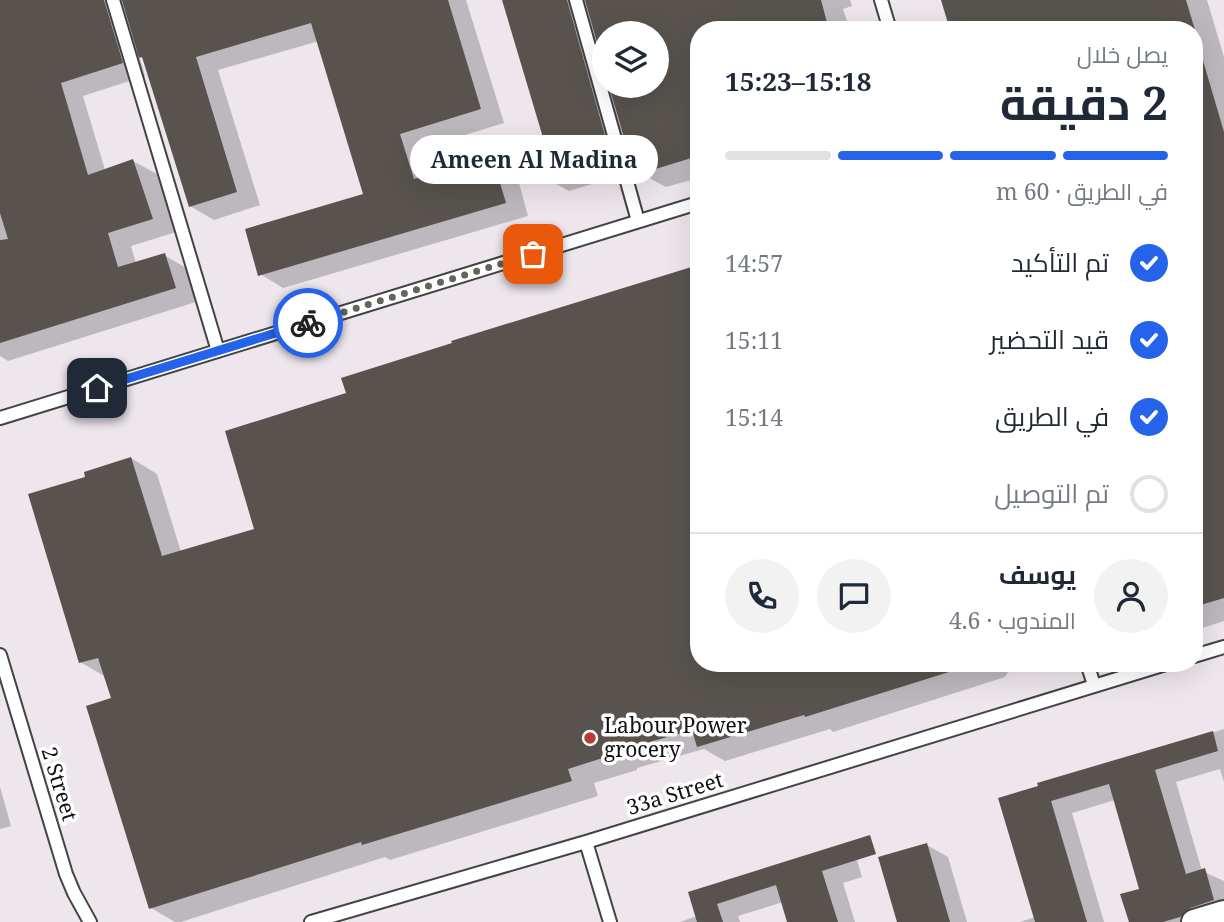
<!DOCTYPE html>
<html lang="ar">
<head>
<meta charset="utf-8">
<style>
  :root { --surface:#fff; --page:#f2f2f3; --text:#1f2937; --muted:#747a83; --line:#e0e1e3; --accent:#2563eb }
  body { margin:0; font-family:"Noto Serif",Cairo,serif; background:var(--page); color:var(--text); direction:rtl; height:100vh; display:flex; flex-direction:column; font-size:26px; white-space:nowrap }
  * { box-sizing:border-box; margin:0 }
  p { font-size:23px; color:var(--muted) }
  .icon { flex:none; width:38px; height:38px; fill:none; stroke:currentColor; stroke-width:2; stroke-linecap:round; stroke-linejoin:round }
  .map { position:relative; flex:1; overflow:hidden; direction:ltr }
  .sheet { position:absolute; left:690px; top:21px; width:513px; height:651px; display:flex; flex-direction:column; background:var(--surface); border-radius:28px; box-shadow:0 7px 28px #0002; direction:rtl }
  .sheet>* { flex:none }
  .tools { position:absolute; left:592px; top:21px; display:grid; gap:14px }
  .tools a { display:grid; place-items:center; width:77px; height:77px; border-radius:50%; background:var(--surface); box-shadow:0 7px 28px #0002; font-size:35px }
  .pin { position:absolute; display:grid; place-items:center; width:60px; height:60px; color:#fff; margin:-30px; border-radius:14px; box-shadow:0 4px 10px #0006 }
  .courier { position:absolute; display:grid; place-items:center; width:70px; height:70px; margin:-35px; border:5px solid #2563eb; border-radius:50%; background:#fff; color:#222; box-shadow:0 2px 9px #0007 }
  .bubble { position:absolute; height:49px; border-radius:24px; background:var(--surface); box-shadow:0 7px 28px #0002; font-size:23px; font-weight:700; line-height:49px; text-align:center; direction:rtl }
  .summary em { font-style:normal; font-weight:700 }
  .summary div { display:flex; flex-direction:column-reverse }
  .summary { display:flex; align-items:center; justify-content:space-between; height:119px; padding:0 35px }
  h1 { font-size:46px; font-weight:700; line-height:52px }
  .bar { display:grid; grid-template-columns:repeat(4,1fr); gap:10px 7px; align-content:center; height:84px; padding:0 35px }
  .bar i { height:9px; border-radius:5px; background:var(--line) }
  .bar .active { background:var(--accent) }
  .bar p { grid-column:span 4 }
  .line { display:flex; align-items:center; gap:18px; padding:0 35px; border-top:2px solid var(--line) }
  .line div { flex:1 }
  .round { display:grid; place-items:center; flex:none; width:74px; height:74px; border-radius:37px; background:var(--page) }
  ol { padding:0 35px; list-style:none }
  li { display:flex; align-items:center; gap:21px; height:77px }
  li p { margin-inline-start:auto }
  li .icon { padding:7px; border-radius:50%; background:var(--accent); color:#fff; stroke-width:4 }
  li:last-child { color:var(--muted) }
  li i { width:38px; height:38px; border:4px solid var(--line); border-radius:50% }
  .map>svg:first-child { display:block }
  .industrial { fill:#ede6ed; fill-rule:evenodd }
  .shadow { fill:#0003; fill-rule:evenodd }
  .building { fill:#58534e }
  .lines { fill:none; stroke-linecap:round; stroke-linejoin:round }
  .lane-casing { stroke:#434343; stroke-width:16 }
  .street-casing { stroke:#434343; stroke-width:28 }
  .lane { stroke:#fff; stroke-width:12 }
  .street { stroke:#fff; stroke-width:24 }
  .done { stroke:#636360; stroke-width:7; stroke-dasharray:0 12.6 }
  .route { stroke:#2563eb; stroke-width:9 }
  .poi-dot { fill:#b23d36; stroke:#fff; stroke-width:2.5 }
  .labels { text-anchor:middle; stroke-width:7; stroke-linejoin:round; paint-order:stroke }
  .poi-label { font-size:21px; fill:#101010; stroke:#fff; text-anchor:start }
  .street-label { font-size:21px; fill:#101010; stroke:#fff }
</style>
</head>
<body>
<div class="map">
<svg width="1224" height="922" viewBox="0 0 1224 922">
  <rect width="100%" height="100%" fill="#fefdf5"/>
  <!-- industrial -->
  <path class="industrial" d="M 0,0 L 1224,0 L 1224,922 L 0,922 ZM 698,30 L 1194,30 L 1194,663 L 698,663 ZM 604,33 L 656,33 L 656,86 L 604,86 Z"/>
  <!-- shadow -->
  <path class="shadow" d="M 0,0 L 466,0 L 504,123 L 423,148 L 432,176 L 492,158 L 516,172 L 528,216 L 283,288 L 260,274 L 365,196 L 319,41 L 218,70 L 260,205 L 214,220 L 190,206 L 145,59 L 139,56 L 145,76 L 83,96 L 105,170 L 133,161 L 157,174 L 176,232 L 131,246 L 136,263 L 164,255 L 188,269 L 199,301 L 8,361 L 0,356 Z
    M 504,0 L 850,0 L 852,6 L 843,9 L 850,30 L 698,30 L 698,178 L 666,187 L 640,173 L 634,153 L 630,151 L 635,171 L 569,191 L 544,177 L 549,152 ZM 604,33 L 656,33 L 656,86 L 604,86 Z
    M 943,0 L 1207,0 L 1224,57 L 1224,621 L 1202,628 L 1194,623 L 1194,30 Z
    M 698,267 L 698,663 L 1014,663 L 1005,677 L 833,732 L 830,729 L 725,761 L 704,749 L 637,768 L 637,770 L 594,783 L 598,796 L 390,860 L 385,857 L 181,922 L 175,922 L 151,908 L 113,700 L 106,677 L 80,662 L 88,478 L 131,458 L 157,474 L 181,552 L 256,530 L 348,394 Z
    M 1224,729 L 1224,782 L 1220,769 L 1176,782 L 1202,871 L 1224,881 L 1224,917 L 1209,922 L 1130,922 L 1142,890 L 1115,800 L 1072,813 L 1104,922 L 1020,922 L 1035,917 L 1039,785 Z
    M 0,787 L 11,826 L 0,829 Z
    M 927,845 L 948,857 L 967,922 L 899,922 Z
    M 835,848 L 857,860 L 862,877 L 843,883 L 855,922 L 789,922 L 783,902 L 738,916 L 740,922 L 680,922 L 697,916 L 690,893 Z"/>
  <!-- building -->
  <path class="building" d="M 0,0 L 104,0 L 123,63 L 61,83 L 88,175 L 133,159 L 153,219 L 108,233 L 118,267 L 165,253 L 176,288 L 0,343 L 0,240 L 8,239 L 0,213 Z
    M 122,0 L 448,0 L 481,109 L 400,134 L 414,179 L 492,156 L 506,203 L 258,276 L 245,229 L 363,194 L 311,23 L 196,57 L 237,192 L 189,207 L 142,57 L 139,58 Z
    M 502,0 L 567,0 L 611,157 L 542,178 L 535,154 L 547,151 Z
    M 585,0 L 821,0 L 829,30 L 698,30 L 698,156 L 639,174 L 632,150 L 628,151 L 609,86 L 656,86 L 656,33 L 604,33 L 604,67 Z
    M 941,0 L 1186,0 L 1195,30 L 950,30 Z
    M 1199,47 L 1224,132 L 1224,598 L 1194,607 L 1194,48 Z
    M 698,265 L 698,663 L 964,663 L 965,667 L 805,717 L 804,715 L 697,747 L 692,730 L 611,753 L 612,755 L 568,769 L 572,781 L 362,845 L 361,842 L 149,909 L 86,706 L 111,698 L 98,658 L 79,663 L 28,494 L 85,477 L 84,472 L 131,457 L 162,556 L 254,529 L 225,431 L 346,393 L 341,378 L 452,343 L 451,341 Z
    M 1213,731 L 1218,751 L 1155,770 L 1186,874 L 1205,868 L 1214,900 L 1190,908 L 1180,917 L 1163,922 L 1129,922 L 1120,894 L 1139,889 L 1109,784 L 1051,801 L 1087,922 L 1035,922 L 998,798 L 1038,786 L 1037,783 Z
    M 870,835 L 876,854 L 822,871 L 838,922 L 787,922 L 776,885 L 717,904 L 723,922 L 697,922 L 688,892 Z
    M 927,843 L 950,922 L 897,922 L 878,857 Z"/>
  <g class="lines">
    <!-- lane casing -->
    <g class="lane-casing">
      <path id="lane" d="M 113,0 L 218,351
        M 576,0 L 638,221
        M 881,0 L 890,30
        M 0,418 L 698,203
        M 0,655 L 66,874 L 74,893 L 90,922
        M 1194,656 L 1224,647
        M 1087,663 L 1094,685
        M 586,842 L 610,922
        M 311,922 L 586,842 L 1169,663"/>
    </g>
    <!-- street casing -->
    <g class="street-casing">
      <path id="street" d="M 1194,922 L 1224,913"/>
    </g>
    <!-- lane -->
    <use href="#lane" class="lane"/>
    <!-- street -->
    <use href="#street" class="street"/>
  </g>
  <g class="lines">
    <!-- done -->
    <path class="done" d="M 308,323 L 533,254"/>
    <!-- route -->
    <path class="route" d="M 97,388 L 308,323"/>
  </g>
  <!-- markers -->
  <circle class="poi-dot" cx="590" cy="738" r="7"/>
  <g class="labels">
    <!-- poi labels -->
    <g class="poi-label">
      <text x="604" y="733">Labour Power<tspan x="604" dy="24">grocery</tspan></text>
    </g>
    <!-- street labels -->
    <g class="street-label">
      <text transform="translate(59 784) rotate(73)" y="7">2 Street</text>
      <text transform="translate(675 794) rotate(-17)" y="7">33a Street</text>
    </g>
  </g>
</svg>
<div class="tools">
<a><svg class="icon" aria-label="layers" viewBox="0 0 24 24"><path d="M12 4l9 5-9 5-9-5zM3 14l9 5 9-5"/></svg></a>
</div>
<div class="pin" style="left:533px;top:254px;background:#ea580c"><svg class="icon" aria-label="bag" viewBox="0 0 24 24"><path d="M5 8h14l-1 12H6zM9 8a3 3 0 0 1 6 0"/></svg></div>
<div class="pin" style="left:97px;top:388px;background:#1f2937"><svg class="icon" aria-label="home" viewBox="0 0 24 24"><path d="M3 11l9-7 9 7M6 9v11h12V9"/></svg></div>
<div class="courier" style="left:308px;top:323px"><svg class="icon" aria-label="bike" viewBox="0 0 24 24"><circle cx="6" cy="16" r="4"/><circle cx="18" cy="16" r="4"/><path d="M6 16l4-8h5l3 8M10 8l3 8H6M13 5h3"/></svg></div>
<div class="bubble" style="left:410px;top:135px;width:248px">Ameen Al Madina</div>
<section class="sheet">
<div class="summary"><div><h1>2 دقيقة</h1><p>يصل خلال</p></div><em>15:18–15:23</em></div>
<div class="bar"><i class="active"></i><i class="active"></i><i class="active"></i><i></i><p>في الطريق · 60 m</p></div>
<ol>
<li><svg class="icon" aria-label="check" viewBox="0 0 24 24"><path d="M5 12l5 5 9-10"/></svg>تم التأكيد<p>14:57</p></li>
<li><svg class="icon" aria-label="check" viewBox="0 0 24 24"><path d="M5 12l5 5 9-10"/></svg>قيد التحضير<p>15:11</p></li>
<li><svg class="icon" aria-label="check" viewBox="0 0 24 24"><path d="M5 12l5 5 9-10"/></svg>في الطريق<p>15:14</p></li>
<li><i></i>تم التوصيل</li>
</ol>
<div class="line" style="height:126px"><a class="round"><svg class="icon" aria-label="person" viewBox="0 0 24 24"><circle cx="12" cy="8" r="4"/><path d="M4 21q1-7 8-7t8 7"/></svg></a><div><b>يوسف</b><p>المندوب · 4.6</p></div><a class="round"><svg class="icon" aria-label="chat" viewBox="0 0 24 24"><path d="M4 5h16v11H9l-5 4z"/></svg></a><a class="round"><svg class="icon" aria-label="phone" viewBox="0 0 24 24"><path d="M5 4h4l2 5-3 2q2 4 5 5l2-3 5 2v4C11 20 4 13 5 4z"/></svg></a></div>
</section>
</div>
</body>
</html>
